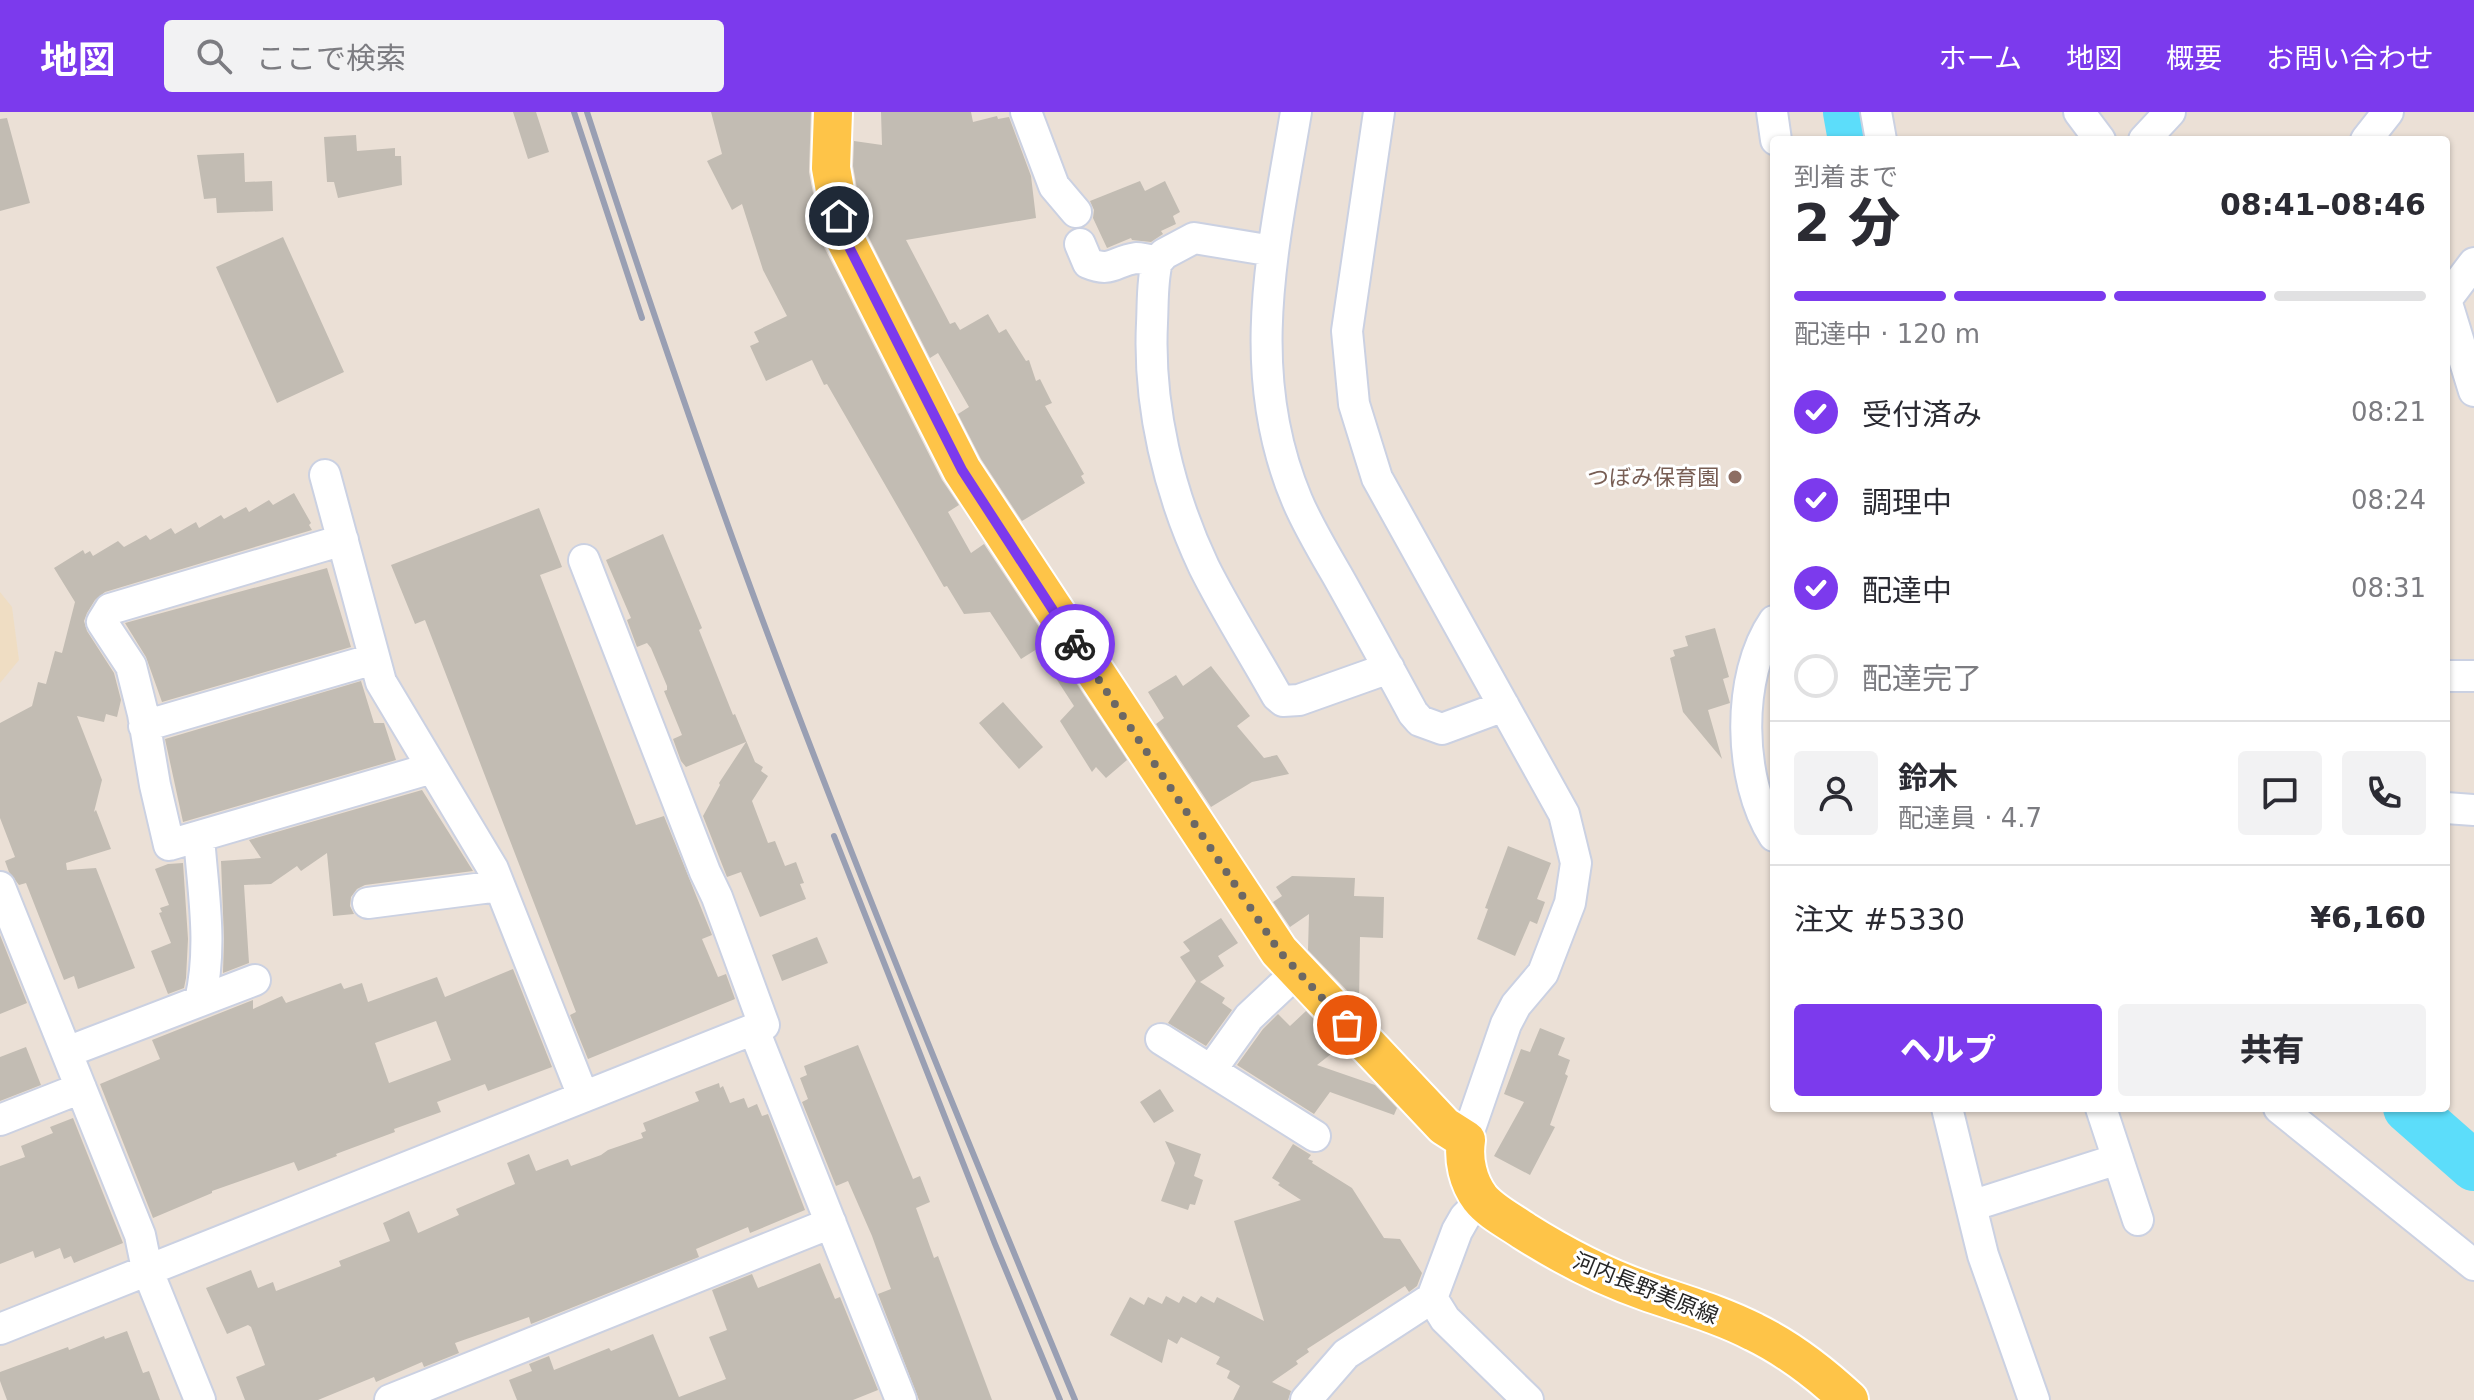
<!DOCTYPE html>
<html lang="ja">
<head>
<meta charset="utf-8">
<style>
  :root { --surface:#fff; --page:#f2f2f3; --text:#2b2b33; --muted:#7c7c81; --line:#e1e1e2; --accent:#7c3aed }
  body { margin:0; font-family:"DejaVu Sans","Noto Sans JP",sans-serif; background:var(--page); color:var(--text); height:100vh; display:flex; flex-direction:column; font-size:30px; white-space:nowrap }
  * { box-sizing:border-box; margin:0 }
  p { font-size:26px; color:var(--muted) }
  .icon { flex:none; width:44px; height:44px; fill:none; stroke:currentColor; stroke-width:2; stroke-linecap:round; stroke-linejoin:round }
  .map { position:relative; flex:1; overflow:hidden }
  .side { position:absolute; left:1770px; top:24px; width:680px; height:976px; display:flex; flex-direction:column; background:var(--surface); border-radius:8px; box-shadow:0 2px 6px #0004 }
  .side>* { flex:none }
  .pin { position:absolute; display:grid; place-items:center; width:68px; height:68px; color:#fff; margin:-34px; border:4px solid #fff; border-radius:50%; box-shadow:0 2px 8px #0007 }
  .courier { position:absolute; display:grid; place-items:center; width:80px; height:80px; margin:-40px; border:6px solid #7c3aed; border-radius:50%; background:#fff; color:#222; box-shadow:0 2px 10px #0007 }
  .summary em { font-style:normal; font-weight:800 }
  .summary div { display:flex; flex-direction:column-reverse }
  .summary { display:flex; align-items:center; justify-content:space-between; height:136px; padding:0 24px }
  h1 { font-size:52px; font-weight:800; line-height:60px }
  .bar { display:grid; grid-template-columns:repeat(4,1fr); gap:12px 8px; align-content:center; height:96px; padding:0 24px }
  .bar i { height:10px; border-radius:6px; background:var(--line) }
  .bar .selected { background:var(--accent) }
  .bar p { grid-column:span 4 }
  .line { display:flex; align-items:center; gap:20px; padding:0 24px; border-top:2px solid var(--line) }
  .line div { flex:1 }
  .round { display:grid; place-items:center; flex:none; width:84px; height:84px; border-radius:8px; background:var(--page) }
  ol { padding:0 24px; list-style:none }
  li { display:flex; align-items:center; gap:24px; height:88px }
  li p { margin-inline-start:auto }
  li .icon { padding:8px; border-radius:50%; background:var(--accent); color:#fff; stroke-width:4 }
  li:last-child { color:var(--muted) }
  li i { width:44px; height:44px; border:4px solid var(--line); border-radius:50% }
  .button { display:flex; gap:16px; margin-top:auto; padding:16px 24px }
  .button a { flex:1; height:92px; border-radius:8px; background:var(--accent); color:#fff; font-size:32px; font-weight:800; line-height:92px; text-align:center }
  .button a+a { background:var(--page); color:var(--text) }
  header { display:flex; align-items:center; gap:48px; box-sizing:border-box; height:112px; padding:0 40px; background:var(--accent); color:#fff }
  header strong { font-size:38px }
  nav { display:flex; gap:44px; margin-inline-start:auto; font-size:28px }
  .search { width:560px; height:72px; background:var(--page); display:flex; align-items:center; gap:20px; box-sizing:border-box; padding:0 28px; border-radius:8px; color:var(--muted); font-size:30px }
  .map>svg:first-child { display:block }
  .education { fill:#efddc3 }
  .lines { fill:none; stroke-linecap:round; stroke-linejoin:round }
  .river { stroke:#5cddfa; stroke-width:50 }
  .building { fill:#c2bcb3; fill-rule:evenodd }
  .minor-casing { stroke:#cbd1e2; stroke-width:34 }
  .major-casing { stroke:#fff; stroke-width:42 }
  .minor { stroke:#fff; stroke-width:30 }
  .major { stroke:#fec448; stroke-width:38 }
  .rail { stroke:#999fb3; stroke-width:6 }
  .done { stroke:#6c6864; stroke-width:8; stroke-dasharray:0 14.4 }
  .route { stroke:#7c3aed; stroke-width:10 }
  .education-dot { fill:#8d6e63; stroke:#fff; stroke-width:3 }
  .labels { text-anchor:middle; stroke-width:6; stroke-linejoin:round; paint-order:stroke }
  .education-label { font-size:22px; fill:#785e54; stroke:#fff; text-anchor:end }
  .street-label { font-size:22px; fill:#272727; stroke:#fff }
</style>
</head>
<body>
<header>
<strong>地図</strong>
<div class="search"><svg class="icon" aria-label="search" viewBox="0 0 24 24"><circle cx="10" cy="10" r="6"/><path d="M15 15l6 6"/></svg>ここで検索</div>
<nav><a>ホーム</a><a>地図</a><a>概要</a><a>お問い合わせ</a></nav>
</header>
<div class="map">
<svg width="2474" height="1288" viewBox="0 0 2474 1288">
  <rect width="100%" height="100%" fill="#ebe0d6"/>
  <!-- education -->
  <path class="education" d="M 0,480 L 12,495 L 19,548 L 0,571 Z"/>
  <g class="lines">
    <!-- river -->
    <path class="river" d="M 1848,0 L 1853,28
      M 2408,996 L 2474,1054"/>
  </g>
  <!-- building -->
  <path class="building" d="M 513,0 L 536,0 L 549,40 L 528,47 Z
    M 711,0 L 811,0 L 809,60 L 823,133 L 942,368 L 959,393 L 948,400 L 971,441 L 984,432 L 1127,648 L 1106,666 L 1096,655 L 1092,660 L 1060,609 L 1074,594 L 1037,537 L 1021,547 L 990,500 L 964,502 L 947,474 L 944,475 L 827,272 L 824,273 L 812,248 L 766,269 L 750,234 L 759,230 L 754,220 L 787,204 L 763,158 L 742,92 L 732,98 L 707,49 L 722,42 Z
    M 881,0 L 971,0 L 973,10 L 997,4 L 998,7 L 1009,5 L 1031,64 L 1036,106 L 906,128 L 950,212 L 955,210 L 960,218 L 988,202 L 999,221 L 1006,217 L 1026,249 L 1029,248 L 1036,269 L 1040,267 L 1052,291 L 1045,294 L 1084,362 L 1081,364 L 1085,371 L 1022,409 L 981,347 L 958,302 L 969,295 L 938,241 L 930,246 L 864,116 L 853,54 L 854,29 L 882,33 Z
    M 7,6 L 30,91 L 0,99 L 0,7 Z
    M 356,23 L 357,39 L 395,36 L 395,44 L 401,44 L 402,73 L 338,86 L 334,70 L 327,70 L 324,25 Z
    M 244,41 L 245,70 L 272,69 L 273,99 L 217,101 L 216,86 L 204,87 L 197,43 Z
    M 1140,69 L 1145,79 L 1165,69 L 1180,100 L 1173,104 L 1176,112 L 1161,119 L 1163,122 L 1151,130 L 1132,128 L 1131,126 L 1107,136 L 1093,106 L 1094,98 L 1090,89 Z
    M 283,125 L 344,260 L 277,291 L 216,155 Z
    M 294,381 L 311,411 L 309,413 L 312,418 L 105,480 L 95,488 L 87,501 L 84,509 L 87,519 L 114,561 L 121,588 L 117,605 L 106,602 L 104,610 L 77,604 L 102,668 L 94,700 L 96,698 L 111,737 L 66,751 L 67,758 L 96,756 L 135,856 L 78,877 L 74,864 L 64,868 L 26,771 L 19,773 L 9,760 L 5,749 L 15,745 L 0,706 L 0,611 L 32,594 L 38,570 L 46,572 L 55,539 L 62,541 L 75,490 L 54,456 L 83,438 L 85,442 L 90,439 L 93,444 L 118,429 L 124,435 L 146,423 L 150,428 L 171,416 L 175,422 L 196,410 L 199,416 L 221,403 L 224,407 L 246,395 L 249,400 L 269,388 L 273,393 Z
    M 539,396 L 562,455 L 540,463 L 636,713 L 664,704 L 712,823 L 702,827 L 718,865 L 726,862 L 735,887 L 588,947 L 570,903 L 576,900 L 425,508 L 415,512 L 391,453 Z
    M 663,422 L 702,516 L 699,518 L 733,603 L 735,602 L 755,650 L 763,655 L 761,659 L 768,664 L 752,689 L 768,731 L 775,729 L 785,754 L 796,750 L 804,771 L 800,772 L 806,787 L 760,805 L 741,760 L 727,765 L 703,704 L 720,673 L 719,671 L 746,630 L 686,655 L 681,649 L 673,627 L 682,623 L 664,579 L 667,578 L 667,574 L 651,536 L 647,531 L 637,535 L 627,508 L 631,506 L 606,448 Z
    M 327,456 L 351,535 L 162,590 L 146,545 L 125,511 Z
    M 1715,516 L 1729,565 L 1723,567 L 1730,591 L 1708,598 L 1722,647 L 1683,600 L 1670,546 L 1675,544 L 1673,538 L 1688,534 L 1685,524 Z
    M 1211,554 L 1250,604 L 1237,614 L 1264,646 L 1277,643 L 1289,662 L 1252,670 L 1211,695 L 1156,612 L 1164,606 L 1148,580 L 1176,563 L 1183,574 Z
    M 361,569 L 374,611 L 384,611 L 396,648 L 183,710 L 165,627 Z
    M 1003,590 L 1043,635 L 1019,657 L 979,611 Z
    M 422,678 L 473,759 L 365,773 L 357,777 L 351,785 L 350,794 L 354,802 L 333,804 L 327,741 L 301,759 L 297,754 L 271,772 L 244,773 L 249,851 L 223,861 L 224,827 L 221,749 L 261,746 L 249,728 Z
    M 1508,734 L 1551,751 L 1537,787 L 1545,790 L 1537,812 L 1530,809 L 1515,844 L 1477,827 L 1488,797 L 1485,796 Z
    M 183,751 L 188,827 L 186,866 L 184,876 L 168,882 L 151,839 L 171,831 L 159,801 L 162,800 L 160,796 L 169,793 L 155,757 L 168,752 Z
    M 1292,764 L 1355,766 L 1354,784 L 1384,785 L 1383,826 L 1360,825 L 1359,891 L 1308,838 L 1309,802 L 1290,815 L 1273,790 L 1282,784 L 1276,775 Z
    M 1221,806 L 1238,831 L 1218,844 L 1224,854 L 1200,870 L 1225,886 L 1222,891 L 1232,898 L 1206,934 L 1168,911 L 1196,869 L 1180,845 L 1190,839 L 1183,830 Z
    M 0,823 L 27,891 L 0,902 Z
    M 817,825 L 828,851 L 782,869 L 772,843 Z
    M 513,857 L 552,955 L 488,979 L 485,972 L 437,990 L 441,1000 L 394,1017 L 395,1020 L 336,1042 L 337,1044 L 298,1059 L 294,1050 L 212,1079 L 212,1081 L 153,1106 L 100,972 L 160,947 L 152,928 L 253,888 L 253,897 L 282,884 L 286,891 L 341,871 L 344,877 L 362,871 L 368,890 L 437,865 L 445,885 ZM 436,909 L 451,948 L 389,971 L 375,931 Z
    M 1306,899 L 1340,935 L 1317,953 L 1375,973 L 1397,996 L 1394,1003 L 1330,980 L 1314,1002 L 1237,953 L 1263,917 L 1278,902 L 1290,914 Z
    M 1540,916 L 1565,926 L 1558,943 L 1570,948 L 1565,962 L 1568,964 L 1550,1013 L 1555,1015 L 1530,1063 L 1494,1044 L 1524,990 L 1504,982 L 1521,937 L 1530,940 Z
    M 858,933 L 913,1067 L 920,1064 L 930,1090 L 916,1096 L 934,1146 L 938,1144 L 992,1288 L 919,1288 L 878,1182 L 891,1177 L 872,1124 L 848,1069 L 836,1074 L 802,990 L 808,987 L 800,966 L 807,963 L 804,954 Z
    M 26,935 L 41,973 L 0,989 L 0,945 Z
    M 719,971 L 720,976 L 723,974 L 730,991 L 744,986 L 748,996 L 757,992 L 762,1004 L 768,1002 L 805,1098 L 750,1121 L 748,1115 L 696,1137 L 699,1145 L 531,1212 L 529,1205 L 455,1231 L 459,1241 L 424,1255 L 422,1250 L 376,1270 L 374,1265 L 318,1288 L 245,1288 L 236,1265 L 265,1253 L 251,1215 L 248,1213 L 227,1222 L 206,1176 L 251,1158 L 258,1176 L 273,1170 L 276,1179 L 341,1154 L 339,1149 L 390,1129 L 383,1111 L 409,1099 L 418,1121 L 459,1103 L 456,1097 L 515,1072 L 507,1051 L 529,1042 L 536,1059 L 568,1047 L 571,1054 L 601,1043 L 608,1038 L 643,1026 L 641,1021 L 646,1019 L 643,1011 L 699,989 L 695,980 Z
    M 1160,977 L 1174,999 L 1154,1011 L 1140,990 Z
    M 73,1006 L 123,1131 L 74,1151 L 71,1144 L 64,1147 L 60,1136 L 35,1146 L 33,1139 L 0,1152 L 0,1054 L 25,1045 L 21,1034 L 53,1021 L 50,1015 Z
    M 1165,1029 L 1201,1042 L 1194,1064 L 1203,1068 L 1195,1093 L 1190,1092 L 1188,1098 L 1161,1089 L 1175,1051 Z
    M 1293,1032 L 1311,1043 L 1308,1047 L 1313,1049 L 1312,1051 L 1352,1076 L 1384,1126 L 1400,1127 L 1422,1161 L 1417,1174 L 1409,1180 L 1405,1174 L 1307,1237 L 1309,1240 L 1296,1249 L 1298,1252 L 1272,1270 L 1291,1279 L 1288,1288 L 1233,1288 L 1240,1274 L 1227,1266 L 1230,1259 L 1216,1252 L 1220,1245 L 1181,1225 L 1177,1232 L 1168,1227 L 1162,1251 L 1110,1223 L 1130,1185 L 1144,1193 L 1148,1185 L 1162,1192 L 1166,1184 L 1179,1191 L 1183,1184 L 1196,1191 L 1201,1184 L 1214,1191 L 1217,1185 L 1264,1209 L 1234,1109 L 1301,1088 L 1278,1073 L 1280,1071 L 1272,1066 Z
    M 820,1151 L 835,1187 L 840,1185 L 878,1278 L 853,1288 L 517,1288 L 509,1268 L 532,1259 L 529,1252 L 549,1244 L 554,1258 L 609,1236 L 611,1239 L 653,1222 L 679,1285 L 726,1267 L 709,1225 L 727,1218 L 712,1178 L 752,1162 L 758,1176 Z
    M 127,1219 L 143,1261 L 149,1259 L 160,1288 L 7,1288 L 0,1269 L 0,1260 L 68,1235 L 69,1238 L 104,1224 L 105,1227 Z"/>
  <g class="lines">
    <!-- minor casing -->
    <g class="minor-casing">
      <path id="minor" d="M 1026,0 L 1054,74 L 1076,100
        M 1296,0 C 1274,133 1242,258 1297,388 C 1308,414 1323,439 1337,463 C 1363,509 1388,555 1413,601 L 1420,609 L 1442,617 L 1504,594
        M 1379,0 L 1347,219 L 1354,292 L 1377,366 L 1564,702 L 1576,751 L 1570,791 L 1543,861 L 1516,893 L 1506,912 L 1466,1028
        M 1772,0 L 1776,28
        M 1876,0 L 1881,28
        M 2079,0 L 2100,28
        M 2144,28 L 2170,0
        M 2366,28 L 2388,0
        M 1080,132 L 1088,151 C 1112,161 1114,149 1136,146 C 1142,146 1150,148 1157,150
        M 1273,139 L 1194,126 L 1164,142 L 1157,150 C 1152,169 1153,191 1152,211 C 1148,294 1169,381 1204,455 C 1226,499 1253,541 1277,584 L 1283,589 L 1299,588 L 1389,556
        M 2474,151 L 2446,188 L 2474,279
        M 325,363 L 381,570 L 493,757 L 583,984
        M 343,428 L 110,497 L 102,510 L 131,554 L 143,602 L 155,673 L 169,733 L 432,656
        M 1774,509 C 1736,564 1738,668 1774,724
        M 2446,564 L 2474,564
        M 144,614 L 374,547
        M 2446,696 L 2474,698
        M 199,725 C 203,780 213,834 200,889
        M 0,775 L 140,1123 L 147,1157 L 200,1288
        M 368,791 L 499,774
        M 754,918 L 901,1288
        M 1161,927 L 1315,1024
        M 67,940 L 255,868
        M 1211,958 L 1249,905 L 1298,859
        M 1947,996 L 1983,1143 L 2034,1288
        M 2101,996 L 2138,1108
        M 2279,996 L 2474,1153
        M 0,1008 L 81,976
        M 1971,1094 L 2118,1047
        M 1432,1186 L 1445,1207 L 1528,1288
        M 0,1217 L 764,913 L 717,785 L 705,760 L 584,448
        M 390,1288 L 831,1111
        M 1306,1288 L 1346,1242 L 1432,1186 L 1457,1119 L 1465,1105 L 1482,1088"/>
    </g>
    <!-- major casing -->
    <g class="major-casing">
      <path id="major" d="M 833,0 L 831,56 L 843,123 L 962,358 L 1279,839 L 1444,1014 L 1466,1028 C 1463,1048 1468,1070 1480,1086 C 1491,1100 1510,1109 1524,1119 C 1562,1143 1602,1164 1645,1179 C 1682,1192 1719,1202 1754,1220 C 1789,1237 1821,1262 1849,1288"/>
    </g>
    <!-- minor -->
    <use href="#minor" class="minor"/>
    <!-- major -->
    <use href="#major" class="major"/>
    <!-- rail -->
    <path class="rail" d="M 574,0 L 642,206
      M 587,0 C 642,169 699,337 761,504 C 859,767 967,1028 1075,1288
      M 834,724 L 995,1132 L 1060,1288"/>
  </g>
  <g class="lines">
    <!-- done -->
    <path class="done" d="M 1075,532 L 1279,839 L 1347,913"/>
    <!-- route -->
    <path class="route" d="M 839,104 L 843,123 L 962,358 L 1075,532"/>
  </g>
  <!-- markers -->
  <circle class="education-dot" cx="1735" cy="365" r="8"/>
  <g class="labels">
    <!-- education labels -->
    <g class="education-label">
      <text x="1719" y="373">つぼみ保育園</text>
    </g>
    <!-- street labels -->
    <g class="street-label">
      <text transform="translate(1646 1176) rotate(22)" y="8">河内長野美原線</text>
    </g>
  </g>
</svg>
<div class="pin" style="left:1347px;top:913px;background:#ea580c"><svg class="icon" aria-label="bag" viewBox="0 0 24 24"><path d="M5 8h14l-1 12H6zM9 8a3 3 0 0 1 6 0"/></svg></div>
<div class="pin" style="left:839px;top:104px;background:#1f2937"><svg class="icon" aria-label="home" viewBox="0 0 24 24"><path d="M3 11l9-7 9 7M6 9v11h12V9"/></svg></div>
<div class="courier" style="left:1075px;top:532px"><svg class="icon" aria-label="bike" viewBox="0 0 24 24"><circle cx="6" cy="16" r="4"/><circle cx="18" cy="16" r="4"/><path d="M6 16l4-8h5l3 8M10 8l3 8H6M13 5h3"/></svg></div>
<section class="side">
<div class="summary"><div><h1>2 分</h1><p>到着まで</p></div><em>08:41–08:46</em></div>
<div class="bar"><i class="selected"></i><i class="selected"></i><i class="selected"></i><i></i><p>配達中 · 120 m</p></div>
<ol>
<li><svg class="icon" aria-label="check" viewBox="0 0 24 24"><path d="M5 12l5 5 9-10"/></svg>受付済み<p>08:21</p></li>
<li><svg class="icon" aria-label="check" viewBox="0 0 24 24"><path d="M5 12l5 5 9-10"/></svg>調理中<p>08:24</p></li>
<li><svg class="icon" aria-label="check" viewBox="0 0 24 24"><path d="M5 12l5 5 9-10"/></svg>配達中<p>08:31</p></li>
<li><i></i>配達完了</li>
</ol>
<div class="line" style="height:144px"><a class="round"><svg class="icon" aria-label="person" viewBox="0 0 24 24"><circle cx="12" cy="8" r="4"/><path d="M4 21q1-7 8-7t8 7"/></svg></a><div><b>鈴木</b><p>配達員 · 4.7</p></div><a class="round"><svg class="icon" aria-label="chat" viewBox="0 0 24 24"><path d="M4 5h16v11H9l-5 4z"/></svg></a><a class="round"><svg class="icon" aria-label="phone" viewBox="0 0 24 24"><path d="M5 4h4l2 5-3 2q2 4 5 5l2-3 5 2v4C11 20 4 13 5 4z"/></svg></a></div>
<div class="line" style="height:104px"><div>注文 #5330</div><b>¥6,160</b></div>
<div class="button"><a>ヘルプ</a><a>共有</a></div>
</section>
</div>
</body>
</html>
